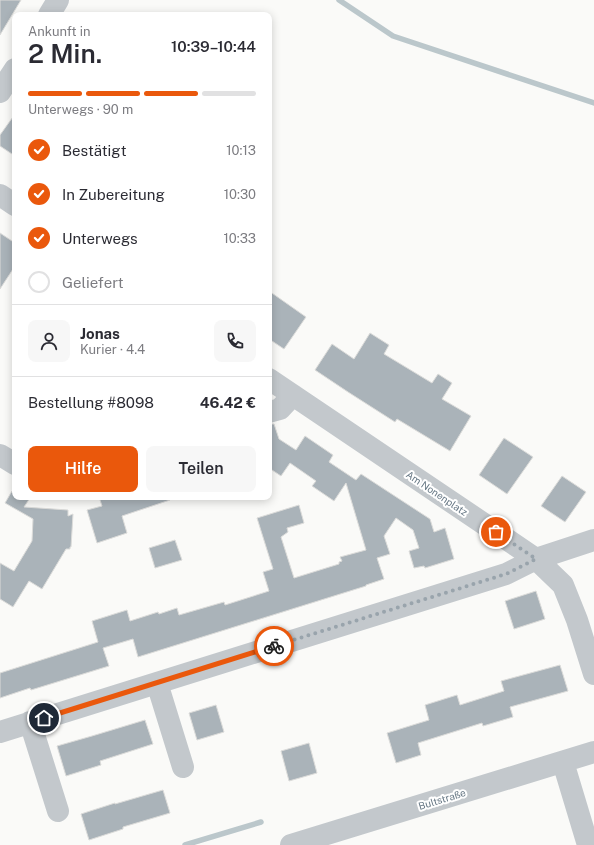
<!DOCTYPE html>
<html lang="de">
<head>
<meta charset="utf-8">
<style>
  :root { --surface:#fff; --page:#f7f7f7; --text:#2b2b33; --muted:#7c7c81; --line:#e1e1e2; --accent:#ea580c }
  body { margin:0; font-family:"Public Sans",sans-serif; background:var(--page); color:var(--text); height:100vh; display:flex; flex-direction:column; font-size:15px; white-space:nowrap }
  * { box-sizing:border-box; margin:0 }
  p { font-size:13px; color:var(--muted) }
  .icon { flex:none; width:22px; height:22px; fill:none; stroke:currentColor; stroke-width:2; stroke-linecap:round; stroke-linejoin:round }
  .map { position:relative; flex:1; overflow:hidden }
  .panel { position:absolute; left:12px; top:12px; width:260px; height:488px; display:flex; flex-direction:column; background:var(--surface); border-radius:8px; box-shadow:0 2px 10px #0003 }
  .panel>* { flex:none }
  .pin { position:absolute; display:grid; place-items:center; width:34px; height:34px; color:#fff; margin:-17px; border:2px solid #fff; border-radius:50%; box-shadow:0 1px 4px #0007 }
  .courier { position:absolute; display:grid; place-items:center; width:40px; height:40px; margin:-20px; border:3px solid #ea580c; border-radius:50%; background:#fff; color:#222; box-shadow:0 1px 5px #0007 }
  .overview em { font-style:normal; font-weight:600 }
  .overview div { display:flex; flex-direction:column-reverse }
  .overview { display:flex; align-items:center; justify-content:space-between; height:68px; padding:0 16px }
  h1 { font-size:26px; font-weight:600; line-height:30px }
  .bar { display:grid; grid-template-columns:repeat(4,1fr); gap:6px 4px; align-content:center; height:48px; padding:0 16px }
  .bar i { height:5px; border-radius:3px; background:var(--line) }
  .bar .on { background:var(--accent) }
  .bar p { grid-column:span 4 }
  .line { display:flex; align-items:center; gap:10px; padding:0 16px; border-top:1px solid var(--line) }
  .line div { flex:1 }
  .round { display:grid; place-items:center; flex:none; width:42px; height:42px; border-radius:8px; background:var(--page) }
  ol { padding:0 16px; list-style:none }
  li { display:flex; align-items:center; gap:12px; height:44px }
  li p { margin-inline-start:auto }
  li .icon { padding:4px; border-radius:50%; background:var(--accent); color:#fff; stroke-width:4 }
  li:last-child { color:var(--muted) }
  li i { width:22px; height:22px; border:2px solid var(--line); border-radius:50% }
  .action { display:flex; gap:8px; margin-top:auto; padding:8px 16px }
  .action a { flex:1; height:46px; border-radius:8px; background:var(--accent); color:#fff; font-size:16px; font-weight:600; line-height:46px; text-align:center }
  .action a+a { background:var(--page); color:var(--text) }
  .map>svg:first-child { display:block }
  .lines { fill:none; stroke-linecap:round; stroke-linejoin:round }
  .stream { stroke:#bbc7cb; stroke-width:5.5 }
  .building { fill:#aab3b9; stroke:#dcdcda }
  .minor { stroke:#c3c8cc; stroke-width:22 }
  .done { stroke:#99a4ac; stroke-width:4; stroke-dasharray:0 7.2 }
  .route { stroke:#ea580c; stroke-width:5 }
  .labels { text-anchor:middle; stroke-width:4; stroke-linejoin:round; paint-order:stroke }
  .street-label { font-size:10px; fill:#657683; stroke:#fff }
</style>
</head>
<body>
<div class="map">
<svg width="594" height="845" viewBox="0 0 594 845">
  <rect width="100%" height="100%" fill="#fafaf8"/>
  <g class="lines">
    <!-- stream -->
    <path class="stream" d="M 339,0 L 393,36 L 594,103
      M 185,845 L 261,822"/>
  </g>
  <!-- building -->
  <path class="building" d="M 0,0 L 21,0 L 0,35 Z
    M 15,114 L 15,156 L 0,146 L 0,135 Z
    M 0,233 L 15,243 L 15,266 L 0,289 Z
    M 269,291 L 306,317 L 284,349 L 269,339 Z
    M 370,333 L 389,345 L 384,354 L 432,383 L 438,374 L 452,383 L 442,399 L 471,416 L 450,451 L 397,419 L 395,422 L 348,392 L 315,370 L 332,344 L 354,359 Z
    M 269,424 L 274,424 L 279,439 L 296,450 L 305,436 L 333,455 L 329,462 L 356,480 L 361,474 L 430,519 L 434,532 L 445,528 L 454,559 L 425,568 L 424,566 L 414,568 L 409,551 L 419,548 L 413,530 L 396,518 L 384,536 L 390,554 L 377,558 L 384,579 L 366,585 L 366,586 L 138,657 L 133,639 L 103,648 L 109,666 L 31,690 L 30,688 L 0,698 L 0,673 L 98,642 L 92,621 L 127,610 L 130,621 L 158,612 L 159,614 L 177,608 L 179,615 L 224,602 L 225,605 L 269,591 L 263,572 L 273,569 L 257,518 L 299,505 L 304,523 L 287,528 L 288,532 L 281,537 L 294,578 L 339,564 L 339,562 L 342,561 L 340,557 L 366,550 L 346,483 L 334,501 L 312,486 L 316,481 L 290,463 L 281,476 L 269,468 Z
    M 504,438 L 533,457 L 507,494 L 479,475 Z
    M 562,476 L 586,492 L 565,522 L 541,506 Z
    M 12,491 L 15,492 L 15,497 L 28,497 L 30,498 L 24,507 L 68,510 L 68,516 L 73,514 L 71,547 L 70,547 L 70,549 L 66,549 L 42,589 L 29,581 L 13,607 L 0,599 L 0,563 L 14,571 L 32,541 L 33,519 L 5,503 Z
    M 99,497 L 170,497 L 170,500 L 122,516 L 127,533 L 97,543 L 87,510 L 102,506 Z
    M 175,540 L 182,560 L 155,568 L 149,548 Z
    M 536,591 L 545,619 L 514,629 L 505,601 Z
    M 560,665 L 568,691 L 510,707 L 513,717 L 483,726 L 482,723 L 418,743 L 421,755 L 396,763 L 387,733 L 429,720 L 425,705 L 457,695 L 460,705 L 504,691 L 501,681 Z
    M 216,705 L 224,732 L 197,740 L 189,713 Z
    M 145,720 L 153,744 L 100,761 L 101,765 L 66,776 L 57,746 L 92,736 Z
    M 309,743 L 317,773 L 289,781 L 281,751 Z
    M 163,790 L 170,813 L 123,827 L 123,829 L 89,840 L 81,814 L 115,803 L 115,804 Z"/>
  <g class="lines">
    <!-- minor -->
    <path class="minor" d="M 49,15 L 58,0
      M 0,92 L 15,69
      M 0,195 L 15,205
      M 269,379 L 536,559 L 563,585 L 577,620 L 594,674
      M 269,412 L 280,409 L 293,395
      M 0,455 L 15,464
      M 157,683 L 183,767
      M 30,722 L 58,811
      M 0,732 L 506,574 L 536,559 L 594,540
      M 563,762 L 588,845
      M 291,845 L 594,752"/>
  </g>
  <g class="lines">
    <!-- done -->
    <path class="done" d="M 274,646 L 506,574 L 536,559 L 496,532"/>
    <!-- route -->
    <path class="route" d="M 44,718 L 274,646"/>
  </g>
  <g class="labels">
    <!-- street labels -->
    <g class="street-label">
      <text transform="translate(437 493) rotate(34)" y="4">Am Nonenplatz</text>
      <text transform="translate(442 799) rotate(-17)" y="4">Bultstraße</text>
    </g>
  </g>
</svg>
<div class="pin" style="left:496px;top:532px;background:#ea580c"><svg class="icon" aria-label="bag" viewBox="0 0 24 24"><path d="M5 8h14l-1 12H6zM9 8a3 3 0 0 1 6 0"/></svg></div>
<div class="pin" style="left:44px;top:718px;background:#1f2937"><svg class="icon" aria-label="home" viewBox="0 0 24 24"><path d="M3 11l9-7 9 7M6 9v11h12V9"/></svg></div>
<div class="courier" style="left:274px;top:646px"><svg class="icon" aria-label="bike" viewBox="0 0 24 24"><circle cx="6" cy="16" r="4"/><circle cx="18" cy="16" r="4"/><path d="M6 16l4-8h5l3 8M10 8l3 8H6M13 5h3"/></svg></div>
<section class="panel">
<div class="overview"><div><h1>2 Min.</h1><p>Ankunft in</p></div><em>10:39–10:44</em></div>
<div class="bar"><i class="on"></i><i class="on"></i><i class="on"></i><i></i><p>Unterwegs · 90 m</p></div>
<ol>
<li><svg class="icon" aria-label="check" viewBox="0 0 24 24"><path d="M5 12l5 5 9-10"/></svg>Bestätigt<p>10:13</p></li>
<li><svg class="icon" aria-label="check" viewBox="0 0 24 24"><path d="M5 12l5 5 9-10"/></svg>In Zubereitung<p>10:30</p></li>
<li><svg class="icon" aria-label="check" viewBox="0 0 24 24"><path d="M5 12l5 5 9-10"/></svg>Unterwegs<p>10:33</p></li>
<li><i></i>Geliefert</li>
</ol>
<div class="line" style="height:72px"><a class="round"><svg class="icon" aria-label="person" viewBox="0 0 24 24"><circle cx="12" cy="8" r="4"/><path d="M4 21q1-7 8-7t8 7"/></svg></a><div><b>Jonas</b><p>Kurier · 4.4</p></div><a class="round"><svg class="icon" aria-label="phone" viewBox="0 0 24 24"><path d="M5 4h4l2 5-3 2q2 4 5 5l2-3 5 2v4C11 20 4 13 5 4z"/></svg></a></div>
<div class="line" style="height:52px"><div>Bestellung #8098</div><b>46.42 €</b></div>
<div class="action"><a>Hilfe</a><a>Teilen</a></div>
</section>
</div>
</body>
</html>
